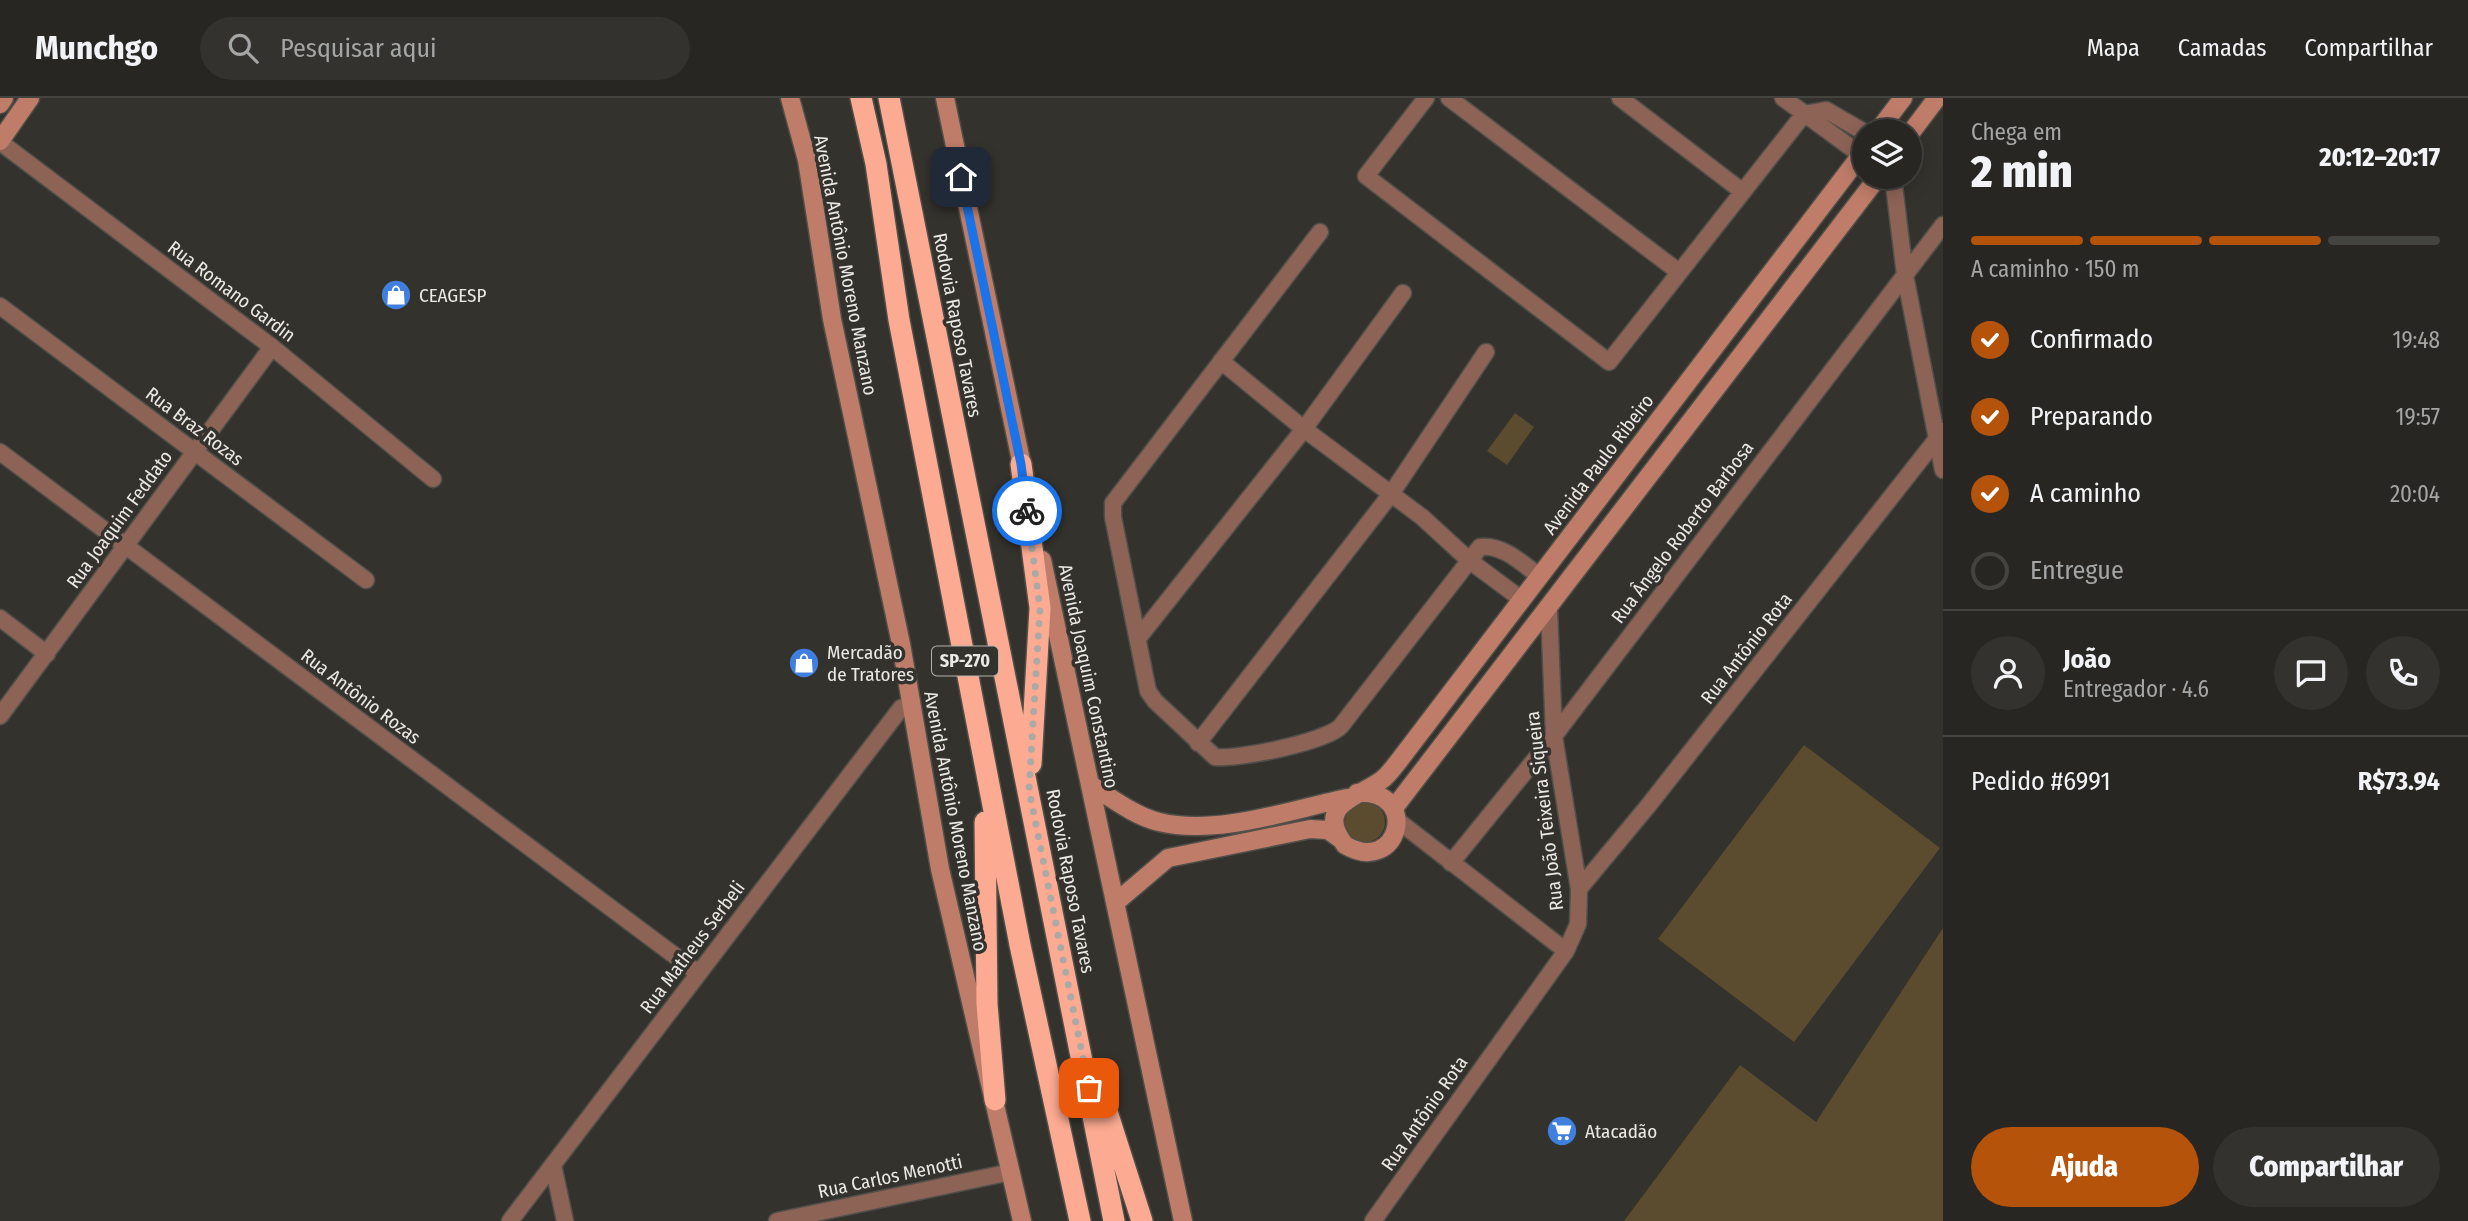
<!DOCTYPE html>
<html lang="pt">
<head>
<meta charset="utf-8">
<style>
  :root { --surface:#272622; --page:#33322f; --text:#f1f3f6; --muted:#a4a5a5; --line:#434340; --accent:#b45309 }
  body { margin:0; font-family:"Fira Sans Condensed",sans-serif; background:var(--page); color:var(--text); height:100vh; display:flex; flex-direction:column; font-size:26px; white-space:nowrap }
  * { box-sizing:border-box; margin:0 }
  p { font-size:23px; color:var(--muted) }
  .icon { flex:none; width:38px; height:38px; fill:none; stroke:currentColor; stroke-width:2; stroke-linecap:round; stroke-linejoin:round }
  .map { position:relative; flex:1; overflow:hidden }
  .panel { display:flex; flex-direction:column; background:var(--surface); width:525px }
  .panel>* { flex:none }
  .tools { position:absolute; left:1852px; top:21px; display:grid; gap:14px }
  .tools a { display:grid; place-items:center; width:70px; height:70px; border-radius:50%; background:var(--surface); box-shadow:0 4px 18px #0003,0 0 0 2px var(--line); font-size:35px }
  .pin { position:absolute; display:grid; place-items:center; width:60px; height:60px; color:#fff; margin:-30px; border-radius:14px; box-shadow:0 4px 10px #0006 }
  .courier { position:absolute; display:grid; place-items:center; width:70px; height:70px; margin:-35px; border:5px solid #1a73e8; border-radius:50%; background:#fff; color:#222; box-shadow:0 2px 9px #0007 }
  .head em { font-style:normal; font-weight:800 }
  .head div { display:flex; flex-direction:column-reverse }
  .head { display:flex; align-items:center; justify-content:space-between; height:119px; padding:0 28px }
  h1 { font-size:46px; font-weight:800; line-height:52px }
  .bar { display:grid; grid-template-columns:repeat(4,1fr); gap:10px 7px; align-content:center; height:84px; padding:0 28px }
  .bar i { height:9px; border-radius:5px; background:var(--line) }
  .bar .active { background:var(--accent) }
  .bar p { grid-column:span 4 }
  .line { display:flex; align-items:center; gap:18px; padding:0 28px; border-top:2px solid var(--line) }
  .line div { flex:1 }
  .round { display:grid; place-items:center; flex:none; width:74px; height:74px; border-radius:37px; background:var(--page) }
  ol { padding:0 28px; list-style:none }
  li { display:flex; align-items:center; gap:21px; height:77px }
  li p { margin-inline-start:auto }
  li .icon { padding:7px; border-radius:50%; background:var(--accent); color:#fff; stroke-width:4 }
  li:last-child { color:var(--muted) }
  li i { width:38px; height:38px; border:4px solid var(--line); border-radius:50% }
  .button { display:flex; gap:14px; margin-top:auto; padding:14px 28px }
  .button a { flex:1; height:80px; border-radius:42px; background:var(--accent); color:#fff; font-size:28px; font-weight:800; line-height:80px; text-align:center }
  .button a+a { background:var(--page); color:var(--text) }
  header { display:flex; align-items:center; gap:42px; box-sizing:border-box; height:98px; padding:0 35px; background:var(--surface); border-bottom:2px solid var(--line) }
  header strong { font-size:33px }
  nav { display:flex; gap:38px; margin-inline-start:auto; font-size:24px }
  .search { width:490px; height:63px; background:var(--page); display:flex; align-items:center; gap:18px; box-sizing:border-box; padding:0 24px; border-radius:38px; color:var(--muted); font-size:26px }
  main { display:flex; flex:1; min-height:0 }
  .map>svg:first-child { display:block }
  .green { fill:#5b4c2f }
  .lines { fill:none; stroke-linecap:round; stroke-linejoin:round }
  .street-casing { stroke:#514f4a; stroke-width:19 }
  .secondary-casing { stroke:#514f4a; stroke-width:21 }
  .highway-casing { stroke:#514f4a; stroke-width:24 }
  .street { stroke:#8d6356; stroke-width:16 }
  .secondary { stroke:#bf7d69; stroke-width:18 }
  .highway { stroke:#fcaa91; stroke-width:21 }
  .done { stroke:#aba9a5; stroke-width:7; stroke-dasharray:0 12.6 }
  .route { stroke:#1a73e8; stroke-width:9 }
  .labels { text-anchor:middle; stroke-width:7; stroke-linejoin:round; paint-order:stroke }
  .shield { fill:#34322d; stroke:#b4b2ae; stroke-width:2 }
  .shield-label { font-size:18px; font-weight:bold; fill:#ebe9e5 }
  .street-label { font-size:19px; fill:#ebe9e5; stroke:#34322d }
  .poi-label { font-size:19px; fill:#ebe9e5; stroke:#34322d; text-anchor:start }
</style>
</head>
<body>
<header>
<strong>Munchgo</strong>
<div class="search"><svg class="icon" aria-label="search" viewBox="0 0 24 24"><circle cx="10" cy="10" r="6"/><path d="M15 15l6 6"/></svg>Pesquisar aqui</div>
<nav><a>Mapa</a><a>Camadas</a><a>Compartilhar</a></nav>
</header>
<main>
<div class="map">
<svg width="1943" height="1123" viewBox="0 0 1943 1123">
  <rect width="100%" height="100%" fill="#34322d"/>
  <!-- green -->
  <path class="green" d="M 1515,315 L 1534,329 L 1507,367 L 1487,353 Z
    M 1804,647 L 1940,750 L 1794,944 L 1658,841 Z
    M1345 724a20 20 0 1 1 40 0a20 20 0 1 1-40 0Z
    M 1943,830 L 1943,1123 L 1624,1123 L 1740,967 L 1816,1024 Z"/>
  <g class="lines">
    <!-- street casing -->
    <g class="street-casing">
      <path id="street" d="M 1426,0 L 1366,78 L 1609,264 L 1804,16 L 1826,12 L 1864,34
        M 1449,0 L 1679,174
        M 1620,0 L 1743,94
        M 1783,0 L 1861,57
        M 0,44 L 272,249 L 433,381
        M 1893,79 L 1905,177 L 1943,372
        M 1320,134 L 1113,405 L 1113,419 L 1148,593 L 1155,603 L 1215,659 C 1236,662 1326,644 1341,628 L 1480,449 C 1502,446 1522,465 1539,478
        M 0,208 L 366,482
        M 1221,263 L 1304,331 L 1422,419 L 1470,463 L 1521,501
        M 0,354 L 698,875
        M 0,520 L 47,556
        M 1139,539 L 1304,331 L 1403,195
        M 0,618 L 272,249
        M 1198,645 L 1391,396 L 1486,254
        M 1397,722 L 1566,853
        M 1451,765 L 1554,638 L 1943,127
        M 1579,791 L 1648,708 L 1943,333
        M 553,1067 L 565,1123
        M 510,1123 L 901,610 L 912,606
        M 777,1123 L 1011,1074
        M 1373,1123 L 1566,853 L 1578,826 L 1579,791 L 1554,638 L 1549,511"/>
    </g>
    <!-- secondary casing -->
    <g class="secondary-casing">
      <path id="secondary" d="M 790,0 L 807,62 L 832,221 L 901,546 L 940,771 L 1022,1123
        M 945,0 L 1024,377
        M 0,6 L 4,0
        M 1878,33 L 1903,0
        M 1909,37 L 1937,0
        M 0,43 L 30,0
        M 1042,462 L 1183,1123
        M 1092,688 C 1113,701 1135,718 1159,724 C 1217,738 1290,712 1347,700
        M 1357,695 C 1422,691 1399,779 1345,747 C 1313,706 1360,699 1383,681 C 1389,676 1393,670 1398,664 L 1864,53
        M 1394,710 L 1878,79
        M 1115,805 L 1168,760 L 1310,731 L 1328,732 L 1339,740"/>
    </g>
    <!-- highway casing -->
    <g class="highway-casing">
      <path id="highway" d="M 861,0 L 876,66 L 899,222 L 1020,847 L 1080,1123
        M 889,0 L 1114,1123
        M 1021,366 L 1040,510 L 1031,666
        M 985,724 L 987,906 L 995,1002
        M 1102,998 L 1142,1123"/>
    </g>
    <!-- street -->
    <use href="#street" class="street"/>
    <!-- secondary -->
    <use href="#secondary" class="secondary"/>
    <!-- highway -->
    <use href="#highway" class="highway"/>
  </g>
  <g class="lines">
    <!-- done -->
    <path class="done" d="M 1027,413 L 1040,510 L 1029,692 L 1089,990"/>
    <!-- route -->
    <path class="route" d="M 961,79 L 1021,366 L 1027,413"/>
  </g>
  <!-- icons -->
  <defs>
    <g id="shop-disc" transform="scale(1.575)"><circle r="9.5" fill="#3f7fe0" stroke="#34322d"/><path d="M-5-2.5h2.3a2.7 3.5 0 0 1 5.4 0H5L5.5 6h-11ZM-1.5-2.5h3a1.5 2.3 0 0 0-3 0Z" fill="#fff"/></g>
    <g id="supermarket-disc" transform="scale(1.575)"><circle r="9.5" fill="#3f7fe0" stroke="#34322d"/><path d="M-6-5.5h2.5l.6 2H6L4.5 2H-2.5L-4.4-4H-6ZM-1.5 3.2a1.3 1.3 0 1 0 .1 0ZM3 3.2a1.3 1.3 0 1 0 .1 0Z" fill="#fff"/></g>
  </defs>
  <g fill-rule="evenodd">
    <use href="#shop-disc" x="396" y="197"/>
    <use href="#shop-disc" x="804" y="565"/>
    <use href="#supermarket-disc" x="1562" y="1033"/>
  </g>
  <g class="labels">
    <!-- shield labels -->
    <rect class="shield" x="932" y="548.5" width="66" height="29" rx="5"/>
    <g class="shield-label">
      <text x="965" y="569">SP-270</text>
    </g>
    <!-- street labels -->
    <g class="street-label">
      <text transform="translate(846 167) rotate(79)" y="7">Avenida Antônio Moreno Manzano</text>
      <text transform="translate(232 193) rotate(37)" y="7">Rua Romano Gardin</text>
      <text transform="translate(958 227) rotate(79)" y="7">Rodovia Raposo Tavares</text>
      <text transform="translate(195 328) rotate(37)" y="7">Rua Braz Rozas</text>
      <text transform="translate(1598 366) rotate(-53)" y="7">Avenida Paulo Ribeiro</text>
      <text transform="translate(119 421) rotate(-54)" y="7">Rua Joaquim Feddato</text>
      <text transform="translate(1682 434) rotate(-53)" y="7">Rua Ângelo Roberto Barbosa</text>
      <text transform="translate(1746 550) rotate(-52)" y="7">Rua Antônio Rota</text>
      <text transform="translate(1089 578) rotate(78)" y="7">Avenida Joaquim Constantino</text>
      <text transform="translate(361 598) rotate(37)" y="7">Rua Antônio Rozas</text>
      <text transform="translate(1544 713) rotate(-97)" y="7">Rua João Teixeira Siqueira</text>
      <text transform="translate(956 723) rotate(79)" y="7">Avenida Antônio Moreno Manzano</text>
      <text transform="translate(1071 783) rotate(79)" y="7">Rodovia Raposo Tavares</text>
      <text transform="translate(692 849) rotate(-53)" y="7">Rua Matheus Serbeli</text>
      <text transform="translate(1424 1015) rotate(-55)" y="7">Rua Antônio Rota</text>
      <text transform="translate(890 1078) rotate(-12)" y="7">Rua Carlos Menotti</text>
    </g>
    <!-- poi labels -->
    <g class="poi-label">
      <text x="419" y="204">CEAGESP</text>
      <text x="827" y="561">Mercadão<tspan x="827" dy="22">de Tratores</tspan></text>
      <text x="1585" y="1040">Atacadão</text>
    </g>
  </g>
</svg>
<div class="tools">
<a><svg class="icon" aria-label="layers" viewBox="0 0 24 24"><path d="M12 4l9 5-9 5-9-5zM3 14l9 5 9-5"/></svg></a>
</div>
<div class="pin" style="left:1089px;top:990px;background:#ea580c"><svg class="icon" aria-label="bag" viewBox="0 0 24 24"><path d="M5 8h14l-1 12H6zM9 8a3 3 0 0 1 6 0"/></svg></div>
<div class="pin" style="left:961px;top:79px;background:#1f2937"><svg class="icon" aria-label="home" viewBox="0 0 24 24"><path d="M3 11l9-7 9 7M6 9v11h12V9"/></svg></div>
<div class="courier" style="left:1027px;top:413px"><svg class="icon" aria-label="bike" viewBox="0 0 24 24"><circle cx="6" cy="16" r="4"/><circle cx="18" cy="16" r="4"/><path d="M6 16l4-8h5l3 8M10 8l3 8H6M13 5h3"/></svg></div>
</div>
<section class="panel">
<div class="head"><div><h1>2 min</h1><p>Chega em</p></div><em>20:12–20:17</em></div>
<div class="bar"><i class="active"></i><i class="active"></i><i class="active"></i><i></i><p>A caminho · 150 m</p></div>
<ol>
<li><svg class="icon" aria-label="check" viewBox="0 0 24 24"><path d="M5 12l5 5 9-10"/></svg>Confirmado<p>19:48</p></li>
<li><svg class="icon" aria-label="check" viewBox="0 0 24 24"><path d="M5 12l5 5 9-10"/></svg>Preparando<p>19:57</p></li>
<li><svg class="icon" aria-label="check" viewBox="0 0 24 24"><path d="M5 12l5 5 9-10"/></svg>A caminho<p>20:04</p></li>
<li><i></i>Entregue</li>
</ol>
<div class="line" style="height:126px"><a class="round"><svg class="icon" aria-label="person" viewBox="0 0 24 24"><circle cx="12" cy="8" r="4"/><path d="M4 21q1-7 8-7t8 7"/></svg></a><div><b>João</b><p>Entregador · 4.6</p></div><a class="round"><svg class="icon" aria-label="chat" viewBox="0 0 24 24"><path d="M4 5h16v11H9l-5 4z"/></svg></a><a class="round"><svg class="icon" aria-label="phone" viewBox="0 0 24 24"><path d="M5 4h4l2 5-3 2q2 4 5 5l2-3 5 2v4C11 20 4 13 5 4z"/></svg></a></div>
<div class="line" style="height:91px"><div>Pedido #6991</div><b>R$73.94</b></div>
<div class="button"><a>Ajuda</a><a>Compartilhar</a></div>
</section>
</main>
</body>
</html>
